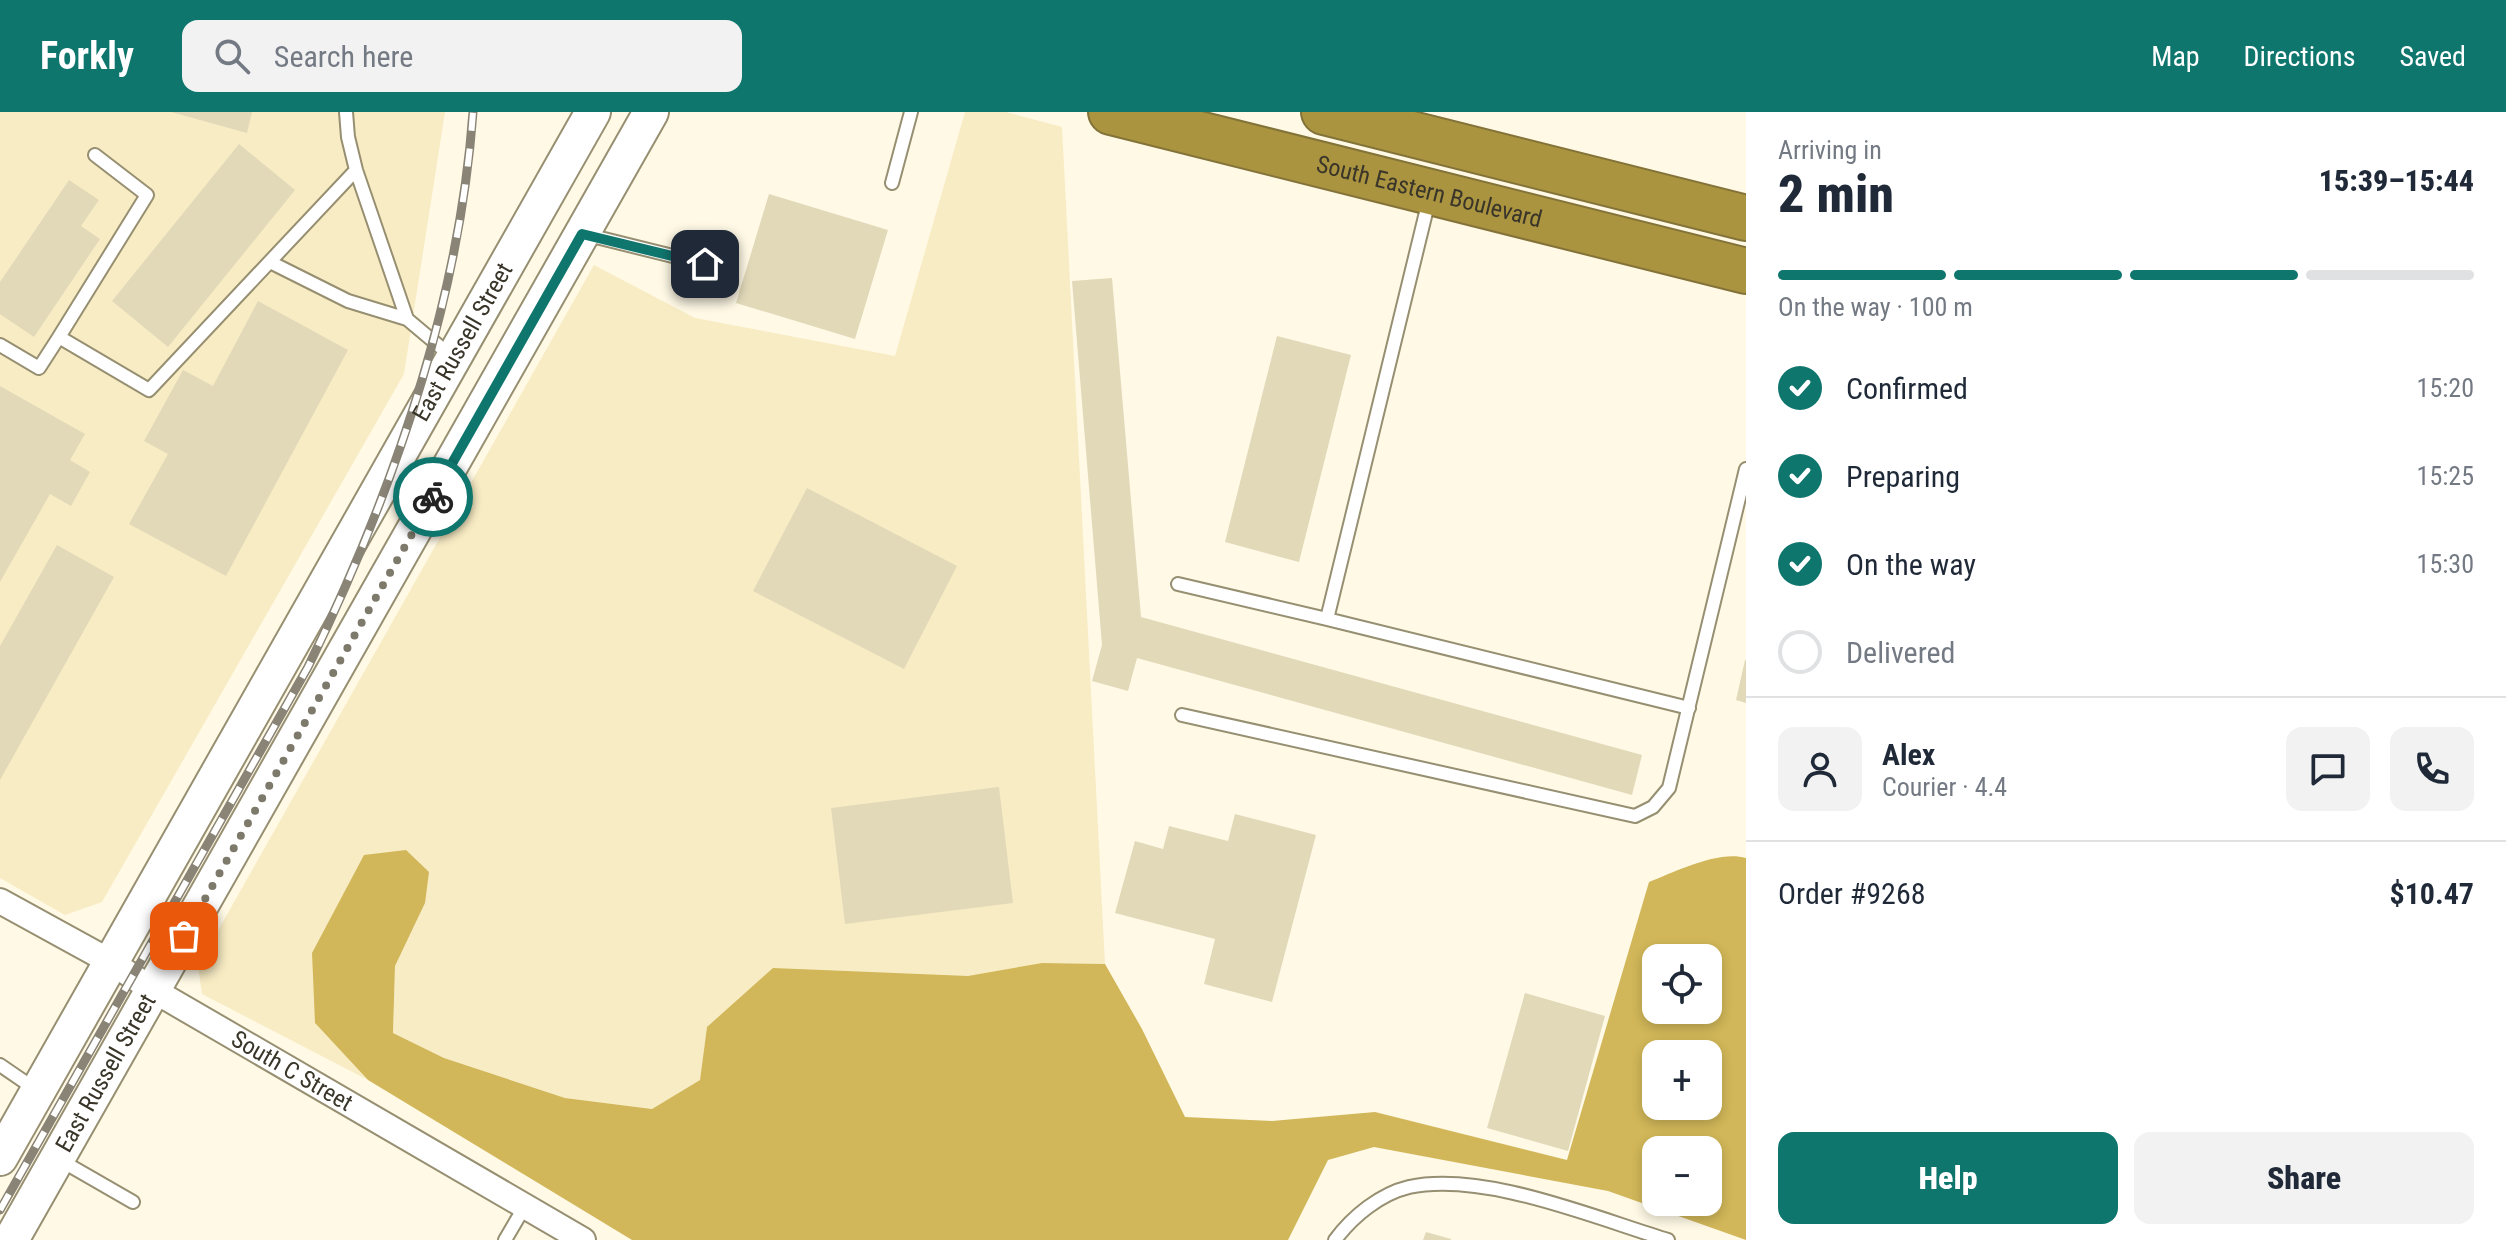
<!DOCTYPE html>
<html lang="en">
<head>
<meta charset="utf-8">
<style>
  :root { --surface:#fff; --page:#f2f2f3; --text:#1f2937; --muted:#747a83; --line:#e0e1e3; --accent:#0f766e }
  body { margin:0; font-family:"Roboto Condensed",sans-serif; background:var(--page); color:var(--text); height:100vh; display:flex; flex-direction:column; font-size:30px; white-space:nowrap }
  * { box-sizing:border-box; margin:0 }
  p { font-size:26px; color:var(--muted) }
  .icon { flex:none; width:44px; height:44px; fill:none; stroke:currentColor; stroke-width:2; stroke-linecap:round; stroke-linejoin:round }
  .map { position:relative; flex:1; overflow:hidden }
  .panel { display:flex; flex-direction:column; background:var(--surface); width:760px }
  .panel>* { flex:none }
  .fabs { position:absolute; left:1642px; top:832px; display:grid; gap:16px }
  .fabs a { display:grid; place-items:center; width:80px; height:80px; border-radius:16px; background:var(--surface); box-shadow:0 4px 12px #0003; font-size:40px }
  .pin { position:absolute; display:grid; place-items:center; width:68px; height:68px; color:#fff; margin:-34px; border-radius:16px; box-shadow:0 4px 12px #0006 }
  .courier { position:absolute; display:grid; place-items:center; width:80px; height:80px; margin:-40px; border:6px solid #0f766e; border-radius:50%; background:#fff; color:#222; box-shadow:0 2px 10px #0007 }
  .headline em { font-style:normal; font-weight:800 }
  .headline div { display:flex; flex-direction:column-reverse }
  .headline { display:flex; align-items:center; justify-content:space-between; height:136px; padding:0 32px }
  h1 { font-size:52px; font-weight:800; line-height:60px }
  .bar { display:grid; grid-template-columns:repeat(4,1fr); gap:12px 8px; align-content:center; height:96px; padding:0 32px }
  .bar i { height:10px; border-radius:6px; background:var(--line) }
  .bar .selected { background:var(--accent) }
  .bar p { grid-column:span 4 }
  .line { display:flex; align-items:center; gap:20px; padding:0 32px; border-top:2px solid var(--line) }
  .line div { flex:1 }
  .round { display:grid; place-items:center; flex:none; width:84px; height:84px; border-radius:16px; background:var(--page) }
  ol { padding:0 32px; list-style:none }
  li { display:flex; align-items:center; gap:24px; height:88px }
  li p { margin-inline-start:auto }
  li .icon { padding:8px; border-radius:50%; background:var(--accent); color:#fff; stroke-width:4 }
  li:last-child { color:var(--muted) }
  li i { width:44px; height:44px; border:4px solid var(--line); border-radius:50% }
  .action { display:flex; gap:16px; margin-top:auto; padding:16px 32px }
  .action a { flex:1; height:92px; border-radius:16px; background:var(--accent); color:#fff; font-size:32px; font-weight:800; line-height:92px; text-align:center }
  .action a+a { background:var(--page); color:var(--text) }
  header { display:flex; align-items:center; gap:48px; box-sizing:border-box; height:112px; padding:0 40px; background:var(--accent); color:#fff }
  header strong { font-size:38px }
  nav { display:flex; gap:44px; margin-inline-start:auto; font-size:28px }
  .search { width:560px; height:72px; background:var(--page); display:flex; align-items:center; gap:20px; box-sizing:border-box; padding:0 28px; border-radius:16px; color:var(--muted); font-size:30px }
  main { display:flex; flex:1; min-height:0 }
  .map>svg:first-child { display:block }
  .built { fill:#f8ecc4 }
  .forest { fill:#d1b759; fill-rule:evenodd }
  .building { fill:#e2d9b9 }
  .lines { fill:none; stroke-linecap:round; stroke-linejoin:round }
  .lane-casing { stroke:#978f71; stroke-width:16 }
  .street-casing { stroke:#978f71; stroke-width:28 }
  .secondary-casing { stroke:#978f71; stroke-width:38 }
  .highway-casing { stroke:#837338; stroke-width:48 }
  .lane { stroke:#fff; stroke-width:12 }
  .street { stroke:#fff; stroke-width:24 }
  .secondary { stroke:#fff; stroke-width:34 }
  .highway { stroke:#ab9440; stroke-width:44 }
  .rail-casing { stroke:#898476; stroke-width:9 }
  .rail { stroke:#fff; stroke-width:6; stroke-dasharray:18; stroke-linecap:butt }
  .done { stroke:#7e7a6b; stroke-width:8; stroke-dasharray:0 14.4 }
  .route { stroke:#0f766e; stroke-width:10 }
  .labels { text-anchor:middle; stroke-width:8; stroke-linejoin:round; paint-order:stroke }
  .street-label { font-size:24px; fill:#393529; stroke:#fff }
</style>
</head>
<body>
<header>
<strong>Forkly</strong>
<div class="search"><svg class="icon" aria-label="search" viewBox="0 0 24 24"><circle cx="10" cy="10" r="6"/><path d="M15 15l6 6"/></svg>Search here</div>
<nav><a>Map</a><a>Directions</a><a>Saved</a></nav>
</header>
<main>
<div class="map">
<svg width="1746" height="1128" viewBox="0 0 1746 1128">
  <rect width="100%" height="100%" fill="#fff9e6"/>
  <!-- built -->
  <path class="built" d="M 0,0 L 445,0 L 404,262 L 102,790 L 65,803 L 0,766 Z
    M 965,0 L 1006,0 L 1062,15 L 1105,852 L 1042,851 L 707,915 L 700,968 L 652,997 L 565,986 L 444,946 L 393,921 L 395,854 L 425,791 L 315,911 L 368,968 L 202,882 L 198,854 L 594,153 L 695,206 L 895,244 Z"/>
  <!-- forest -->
  <path class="forest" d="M 406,738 L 429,760 L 425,791 L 395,854 L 393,921 L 444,946 L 565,986 L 652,997 L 700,968 L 707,915 L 773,856 L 968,864 L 1042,851 L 1105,852 L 1142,917 L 1185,1005 L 1272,1009 L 1375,1000 L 1567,1048 L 1649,770 C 1675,760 1718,738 1746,746 L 1746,1128 L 1608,1079 L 1374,1035 L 1328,1048 L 1288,1128 L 632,1128 L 368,968 L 315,911 L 312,841 L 364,743 ZM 1656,846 L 1708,846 L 1708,898 L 1656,898 ZM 1656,942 L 1708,942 L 1708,994 L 1656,994 ZM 1656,1038 L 1708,1038 L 1708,1090 L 1656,1090 Z"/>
  <!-- building -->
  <path class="building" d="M 171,0 L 252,0 L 247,21 Z
    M 239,32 L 295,78 L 168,235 L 112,189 Z
    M 69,68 L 99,88 L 81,114 L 100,127 L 34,225 L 0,202 L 0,170 Z
    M 769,82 L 888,118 L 855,227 L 736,191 Z
    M 1112,166 L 1141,505 L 1642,643 L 1632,683 L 1137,546 L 1128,579 L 1092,569 L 1102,533 L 1072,169 Z
    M 258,189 L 348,238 L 226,464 L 129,412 L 168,342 L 144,329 L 183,258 L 213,274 Z
    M 1277,224 L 1351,243 L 1299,450 L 1225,430 Z
    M 0,274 L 85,322 L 70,348 L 90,360 L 71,394 L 50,382 L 0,470 Z
    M 807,376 L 957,454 L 904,557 L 753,479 Z
    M 57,433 L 114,465 L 0,668 L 0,534 Z
    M 1745,548 L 1746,548 L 1746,591 L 1736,588 Z
    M 999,675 L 1013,791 L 845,812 L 831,696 Z
    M 1235,702 L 1316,723 L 1272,890 L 1204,872 L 1215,827 L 1115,801 L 1135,729 L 1163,737 L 1169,714 L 1228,729 Z
    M 1525,881 L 1605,904 L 1568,1039 L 1487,1016 Z
    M 1426,1120 L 1451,1127 L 1451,1128 L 1423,1128 Z"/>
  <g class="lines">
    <!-- lane casing -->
    <g class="lane-casing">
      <path id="lane" d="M 346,0 L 348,25 L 356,58 L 407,207 L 451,244
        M 95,43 L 147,83 L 59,225 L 149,278 L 356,58
        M 892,71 L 911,0
        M 1429,88 L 1327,507 L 1689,596
        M 584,122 L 705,152
        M 270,150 L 348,189 L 407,207
        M 0,233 L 39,256 L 59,225
        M 1178,472 L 1327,507
        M 1182,603 L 1635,704 L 1653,695 L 1669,676 L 1746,357
        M 0,953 L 35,977
        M 60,1048 L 133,1090
        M 505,1128 L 525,1094
        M 1335,1128 C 1353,1104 1380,1082 1409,1075 C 1484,1059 1595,1106 1668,1128"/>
    </g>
    <!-- street casing -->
    <g class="street-casing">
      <g id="street">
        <path id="s1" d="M 0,789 L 111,850 L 153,878 L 583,1128"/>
      </g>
    </g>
    <!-- secondary casing -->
    <g class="secondary-casing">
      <g id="secondary">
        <path id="s2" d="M 0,1046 L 593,0"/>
        <path id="s3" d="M 11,1128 L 651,0"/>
      </g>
    </g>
    <!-- highway casing -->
    <g class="highway-casing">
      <g id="highway">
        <path id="s4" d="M 1111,0 L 1746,159"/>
        <path d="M 1324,0 L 1746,106"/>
      </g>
    </g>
    <!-- lane -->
    <use href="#lane" class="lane"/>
    <!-- street -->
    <use href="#street" class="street"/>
    <!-- secondary -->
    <use href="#secondary" class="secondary"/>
    <!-- highway -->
    <use href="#highway" class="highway"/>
    <!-- rail casing -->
    <g class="rail-casing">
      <path id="rail" d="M 0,1098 L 308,555 C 392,383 459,193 473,0"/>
    </g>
    <!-- rail -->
    <use href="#rail" class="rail"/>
  </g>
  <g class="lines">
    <!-- done -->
    <path class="done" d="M 184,824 L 433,385"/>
    <!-- route -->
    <path class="route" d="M 433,385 L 582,122 L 705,152"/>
  </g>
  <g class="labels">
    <!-- street labels -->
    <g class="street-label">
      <text dy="8" stroke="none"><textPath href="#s4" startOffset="328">South Eastern Boulevard</textPath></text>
      <text dy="8" stroke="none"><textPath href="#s2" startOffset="938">East Russell Street</textPath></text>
      <text dy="8" stroke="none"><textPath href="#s1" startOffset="338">South C Street</textPath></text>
      <text dy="8" stroke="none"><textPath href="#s3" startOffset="192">East Russell Street</textPath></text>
    </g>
  </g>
</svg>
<div class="fabs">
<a><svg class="icon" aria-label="locate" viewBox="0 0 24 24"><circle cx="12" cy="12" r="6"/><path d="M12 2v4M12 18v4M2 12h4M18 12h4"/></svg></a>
<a>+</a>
<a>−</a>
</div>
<div class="pin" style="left:184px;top:824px;background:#ea580c"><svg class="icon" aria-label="bag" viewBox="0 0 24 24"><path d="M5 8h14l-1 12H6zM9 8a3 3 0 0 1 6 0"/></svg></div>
<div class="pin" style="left:705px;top:152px;background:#1f2937"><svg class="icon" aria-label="home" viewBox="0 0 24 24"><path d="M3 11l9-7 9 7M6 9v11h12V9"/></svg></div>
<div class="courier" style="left:433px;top:385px"><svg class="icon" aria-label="bike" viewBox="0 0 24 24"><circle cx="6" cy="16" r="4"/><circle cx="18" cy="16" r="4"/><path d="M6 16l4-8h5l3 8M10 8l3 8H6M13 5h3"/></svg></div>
</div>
<section class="panel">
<div class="headline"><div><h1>2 min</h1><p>Arriving in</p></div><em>15:39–15:44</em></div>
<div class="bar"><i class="selected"></i><i class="selected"></i><i class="selected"></i><i></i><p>On the way · 100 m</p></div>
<ol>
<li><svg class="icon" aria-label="check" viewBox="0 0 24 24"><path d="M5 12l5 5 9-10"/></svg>Confirmed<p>15:20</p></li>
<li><svg class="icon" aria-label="check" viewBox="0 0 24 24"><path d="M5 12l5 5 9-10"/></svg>Preparing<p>15:25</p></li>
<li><svg class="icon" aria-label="check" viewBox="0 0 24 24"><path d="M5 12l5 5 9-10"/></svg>On the way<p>15:30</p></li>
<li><i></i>Delivered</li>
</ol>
<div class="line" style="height:144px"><a class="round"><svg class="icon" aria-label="person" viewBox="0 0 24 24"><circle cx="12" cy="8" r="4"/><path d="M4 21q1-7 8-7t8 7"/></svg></a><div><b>Alex</b><p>Courier · 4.4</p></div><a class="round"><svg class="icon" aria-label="chat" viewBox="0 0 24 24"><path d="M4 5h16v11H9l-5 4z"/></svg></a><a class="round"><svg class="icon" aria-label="phone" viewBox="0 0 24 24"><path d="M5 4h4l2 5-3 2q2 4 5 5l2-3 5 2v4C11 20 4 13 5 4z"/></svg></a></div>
<div class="line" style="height:104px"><div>Order #9268</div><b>$10.47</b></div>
<div class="action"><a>Help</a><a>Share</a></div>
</section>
</main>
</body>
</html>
